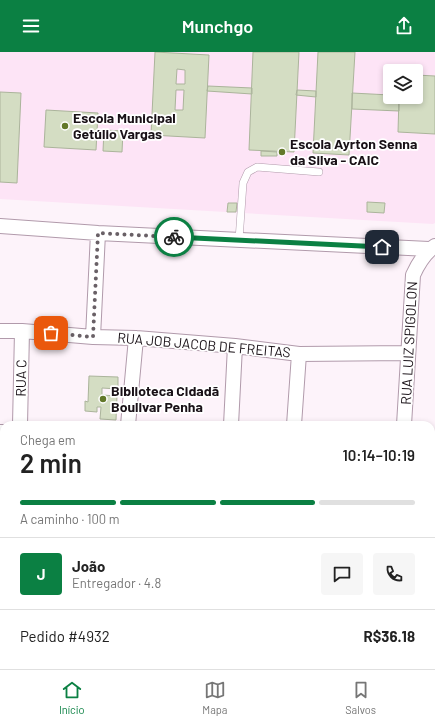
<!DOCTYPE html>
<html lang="pt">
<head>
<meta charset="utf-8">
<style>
  :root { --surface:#fff; --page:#f6f6f6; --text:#222; --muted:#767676; --line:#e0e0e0; --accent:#0b8043 }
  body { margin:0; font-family:Barlow,sans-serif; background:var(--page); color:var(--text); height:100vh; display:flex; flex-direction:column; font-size:15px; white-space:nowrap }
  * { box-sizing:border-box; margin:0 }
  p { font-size:13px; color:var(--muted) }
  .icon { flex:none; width:22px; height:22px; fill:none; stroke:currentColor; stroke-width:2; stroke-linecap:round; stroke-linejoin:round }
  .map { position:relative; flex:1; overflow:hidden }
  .panel { position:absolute; left:0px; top:369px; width:435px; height:248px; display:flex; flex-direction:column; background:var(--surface); border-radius:12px 12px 0 0; box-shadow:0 2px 6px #0003 }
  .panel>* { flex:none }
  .buttons { position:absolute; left:383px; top:12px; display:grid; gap:8px }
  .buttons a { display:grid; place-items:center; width:40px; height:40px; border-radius:4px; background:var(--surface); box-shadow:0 2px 6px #0003; font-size:20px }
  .pin { position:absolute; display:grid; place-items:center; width:34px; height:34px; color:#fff; margin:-17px; border-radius:8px; box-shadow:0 2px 6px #0006 }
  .courier { position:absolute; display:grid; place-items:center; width:40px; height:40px; margin:-20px; border:3px solid #0b8043; border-radius:50%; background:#fff; color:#222; box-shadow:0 1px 5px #0007 }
  .headline em { font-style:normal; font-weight:600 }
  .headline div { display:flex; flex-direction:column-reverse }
  .headline { display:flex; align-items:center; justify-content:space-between; height:68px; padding:0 20px }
  h1 { font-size:26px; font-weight:600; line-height:30px }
  .bar { display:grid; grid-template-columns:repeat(4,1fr); gap:6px 4px; align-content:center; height:48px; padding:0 20px }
  .bar i { height:5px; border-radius:3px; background:var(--line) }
  .bar .selected { background:var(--accent) }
  .bar p { grid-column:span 4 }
  .line { display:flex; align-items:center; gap:10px; padding:0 20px; border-top:1px solid var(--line) }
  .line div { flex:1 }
  .round { display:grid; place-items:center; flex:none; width:42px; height:42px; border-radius:4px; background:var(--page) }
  header { display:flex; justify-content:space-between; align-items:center; height:52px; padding:0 20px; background:var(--accent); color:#fff; font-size:18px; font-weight:600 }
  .dock { display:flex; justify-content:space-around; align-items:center; height:56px; border-top:1px solid var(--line); background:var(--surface); font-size:11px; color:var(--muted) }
  .dock a { display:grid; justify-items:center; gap:2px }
  .dock .selected { color:var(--accent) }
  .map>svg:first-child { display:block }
  .built { fill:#fde4f6; fill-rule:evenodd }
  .building { fill:#d4ddc3; stroke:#abb49b; fill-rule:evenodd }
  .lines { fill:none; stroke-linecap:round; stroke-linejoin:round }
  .service-casing { stroke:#b19aab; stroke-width:8 }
  .minor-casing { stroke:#b19aab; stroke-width:16 }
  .tertiary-casing { stroke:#b19aab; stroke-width:20 }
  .service { stroke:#fff; stroke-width:7 }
  .minor { stroke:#fff; stroke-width:14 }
  .tertiary { stroke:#fff; stroke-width:18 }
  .done { stroke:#696066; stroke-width:4; stroke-dasharray:0 7.2 }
  .route { stroke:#0b8043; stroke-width:5 }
  .poi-dot { fill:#627829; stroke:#fff; stroke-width:1.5 }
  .labels { text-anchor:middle; stroke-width:3.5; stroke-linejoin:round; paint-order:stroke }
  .poi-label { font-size:14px; font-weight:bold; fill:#191117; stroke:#fff; text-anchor:start }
  .street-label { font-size:14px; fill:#191117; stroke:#fff }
</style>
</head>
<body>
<header><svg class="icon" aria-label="menu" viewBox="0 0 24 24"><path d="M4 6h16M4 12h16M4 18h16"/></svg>Munchgo<svg class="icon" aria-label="share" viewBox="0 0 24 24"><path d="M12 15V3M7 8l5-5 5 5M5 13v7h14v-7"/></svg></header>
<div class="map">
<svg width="435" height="617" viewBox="0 0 435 617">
  <rect width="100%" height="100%" fill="#fdf3fa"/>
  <!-- built -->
  <path class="built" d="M 0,0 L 435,0 L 435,171 L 433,172 L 0,147 ZM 390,19 L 416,19 L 416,45 L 390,45 Z"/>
  <!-- building -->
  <path class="building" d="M 155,0 L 209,3 L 205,86 L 151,83 ZM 177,17 L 185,18 L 185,32 L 176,32 ZM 176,38 L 184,38 L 183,58 L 175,58 Z
    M 253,0 L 299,0 L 294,100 L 249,98 Z
    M 318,0 L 355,0 L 349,103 L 313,101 Z
    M 416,23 L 435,24 L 435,82 L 398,80 L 399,45 L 416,45 Z
    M 208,34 L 252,36 L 252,42 L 207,39 Z
    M 297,38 L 316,39 L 316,45 L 296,43 Z
    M 0,40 L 21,41 L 17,131 L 0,130 Z
    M 352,41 L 390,43 L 390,45 L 399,45 L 399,59 L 352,57 Z
    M 46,58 L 98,61 L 96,98 L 44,95 Z
    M 104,78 L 123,79 L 122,100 L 103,99 Z
    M 261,99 L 277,100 L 277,104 L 261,104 Z
    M 367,150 L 385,151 L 384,161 L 367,160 Z
    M 228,151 L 237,151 L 236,160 L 227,160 Z
    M 89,324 L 118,325 L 118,337 L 102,336 L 102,343 L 117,344 L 116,368 L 100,367 L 101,355 L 97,355 L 97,360 L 85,359 L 85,349 L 88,350 Z"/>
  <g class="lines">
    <!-- service casing -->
    <g class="service-casing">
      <path id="service" d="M 239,188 L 243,131 L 248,120 L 257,115 L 319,120"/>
    </g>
    <!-- minor casing -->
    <g class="minor-casing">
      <path id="minor" d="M 0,174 L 98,181 L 429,197
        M 0,279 L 22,279 L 93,285 L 136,286 L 235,294 L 299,302 L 408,301
        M 93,285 L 98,181
        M 20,373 L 22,279
        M 128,373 L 136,286
        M 231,373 L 235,294
        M 294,373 L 299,302
        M 404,373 L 413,223 C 418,212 424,201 435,194
        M 0,380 L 4,380
        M 0,477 L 4,478"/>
    </g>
    <!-- tertiary casing -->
    <g class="tertiary-casing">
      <path id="tertiary" d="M 0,594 L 4,595
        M 377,613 L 420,617"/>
    </g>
    <!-- service -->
    <use href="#service" class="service"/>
    <!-- minor -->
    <use href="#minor" class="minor"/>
    <!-- tertiary -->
    <use href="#tertiary" class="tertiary"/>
  </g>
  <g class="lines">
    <!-- done -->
    <path class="done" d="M 51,281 L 93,285 L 98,181 L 174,185"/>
    <!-- route -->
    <path class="route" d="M 174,185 L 382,195"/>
  </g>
  <!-- markers -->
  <g class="poi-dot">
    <circle cx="65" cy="74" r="4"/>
    <circle cx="282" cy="100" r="4"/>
    <circle cx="103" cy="347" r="4"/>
  </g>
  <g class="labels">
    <!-- poi labels -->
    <g class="poi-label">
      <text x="73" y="71">Escola Municipal<tspan x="73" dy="16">Getúlio Vargas</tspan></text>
      <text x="290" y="97">Escola Ayrton Senna<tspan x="290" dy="16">da Silva - CAIC</tspan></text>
      <text x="111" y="344">Biblioteca Cidadã<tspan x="111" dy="16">Boulivar Penha</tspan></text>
    </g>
    <!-- street labels -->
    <g class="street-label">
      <text transform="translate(409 291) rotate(-87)" y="5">RUA LUIZ SPIGOLON</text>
      <text transform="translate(204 293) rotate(5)" y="5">RUA JOB JACOB DE FREITAS</text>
      <text transform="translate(21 326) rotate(-89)" y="5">RUA C</text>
    </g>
  </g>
</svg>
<div class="buttons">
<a><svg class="icon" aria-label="layers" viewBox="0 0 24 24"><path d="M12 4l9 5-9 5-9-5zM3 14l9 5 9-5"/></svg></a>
</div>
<div class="pin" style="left:51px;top:281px;background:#ea580c"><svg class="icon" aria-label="bag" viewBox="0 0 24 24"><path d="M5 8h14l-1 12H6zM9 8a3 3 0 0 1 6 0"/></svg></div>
<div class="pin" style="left:382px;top:195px;background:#1f2937"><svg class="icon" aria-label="home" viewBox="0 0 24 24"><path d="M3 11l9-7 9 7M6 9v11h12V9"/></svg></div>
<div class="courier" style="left:174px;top:185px"><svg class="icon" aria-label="bike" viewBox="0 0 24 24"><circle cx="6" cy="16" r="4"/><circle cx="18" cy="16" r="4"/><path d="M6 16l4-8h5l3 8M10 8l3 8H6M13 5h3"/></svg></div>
<section class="panel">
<div class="headline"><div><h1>2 min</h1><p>Chega em</p></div><em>10:14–10:19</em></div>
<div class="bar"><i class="selected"></i><i class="selected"></i><i class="selected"></i><i></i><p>A caminho · 100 m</p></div>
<div class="line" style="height:72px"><b class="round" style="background:var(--accent);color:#fff">J</b><div><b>João</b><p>Entregador · 4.8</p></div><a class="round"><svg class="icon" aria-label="chat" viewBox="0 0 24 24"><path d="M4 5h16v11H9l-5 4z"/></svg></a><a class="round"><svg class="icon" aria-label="phone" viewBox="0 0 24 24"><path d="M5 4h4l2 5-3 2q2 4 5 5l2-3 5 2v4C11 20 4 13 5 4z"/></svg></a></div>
<div class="line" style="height:52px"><div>Pedido #4932</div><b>R$36.18</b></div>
</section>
</div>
<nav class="dock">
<a class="selected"><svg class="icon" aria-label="home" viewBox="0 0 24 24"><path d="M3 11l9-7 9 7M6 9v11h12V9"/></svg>Início</a>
<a><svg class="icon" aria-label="map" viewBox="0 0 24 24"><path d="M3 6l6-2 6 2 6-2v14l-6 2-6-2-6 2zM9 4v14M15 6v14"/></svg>Mapa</a>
<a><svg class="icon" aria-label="saved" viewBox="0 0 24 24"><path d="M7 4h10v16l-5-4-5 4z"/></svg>Salvos</a>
</nav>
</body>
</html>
